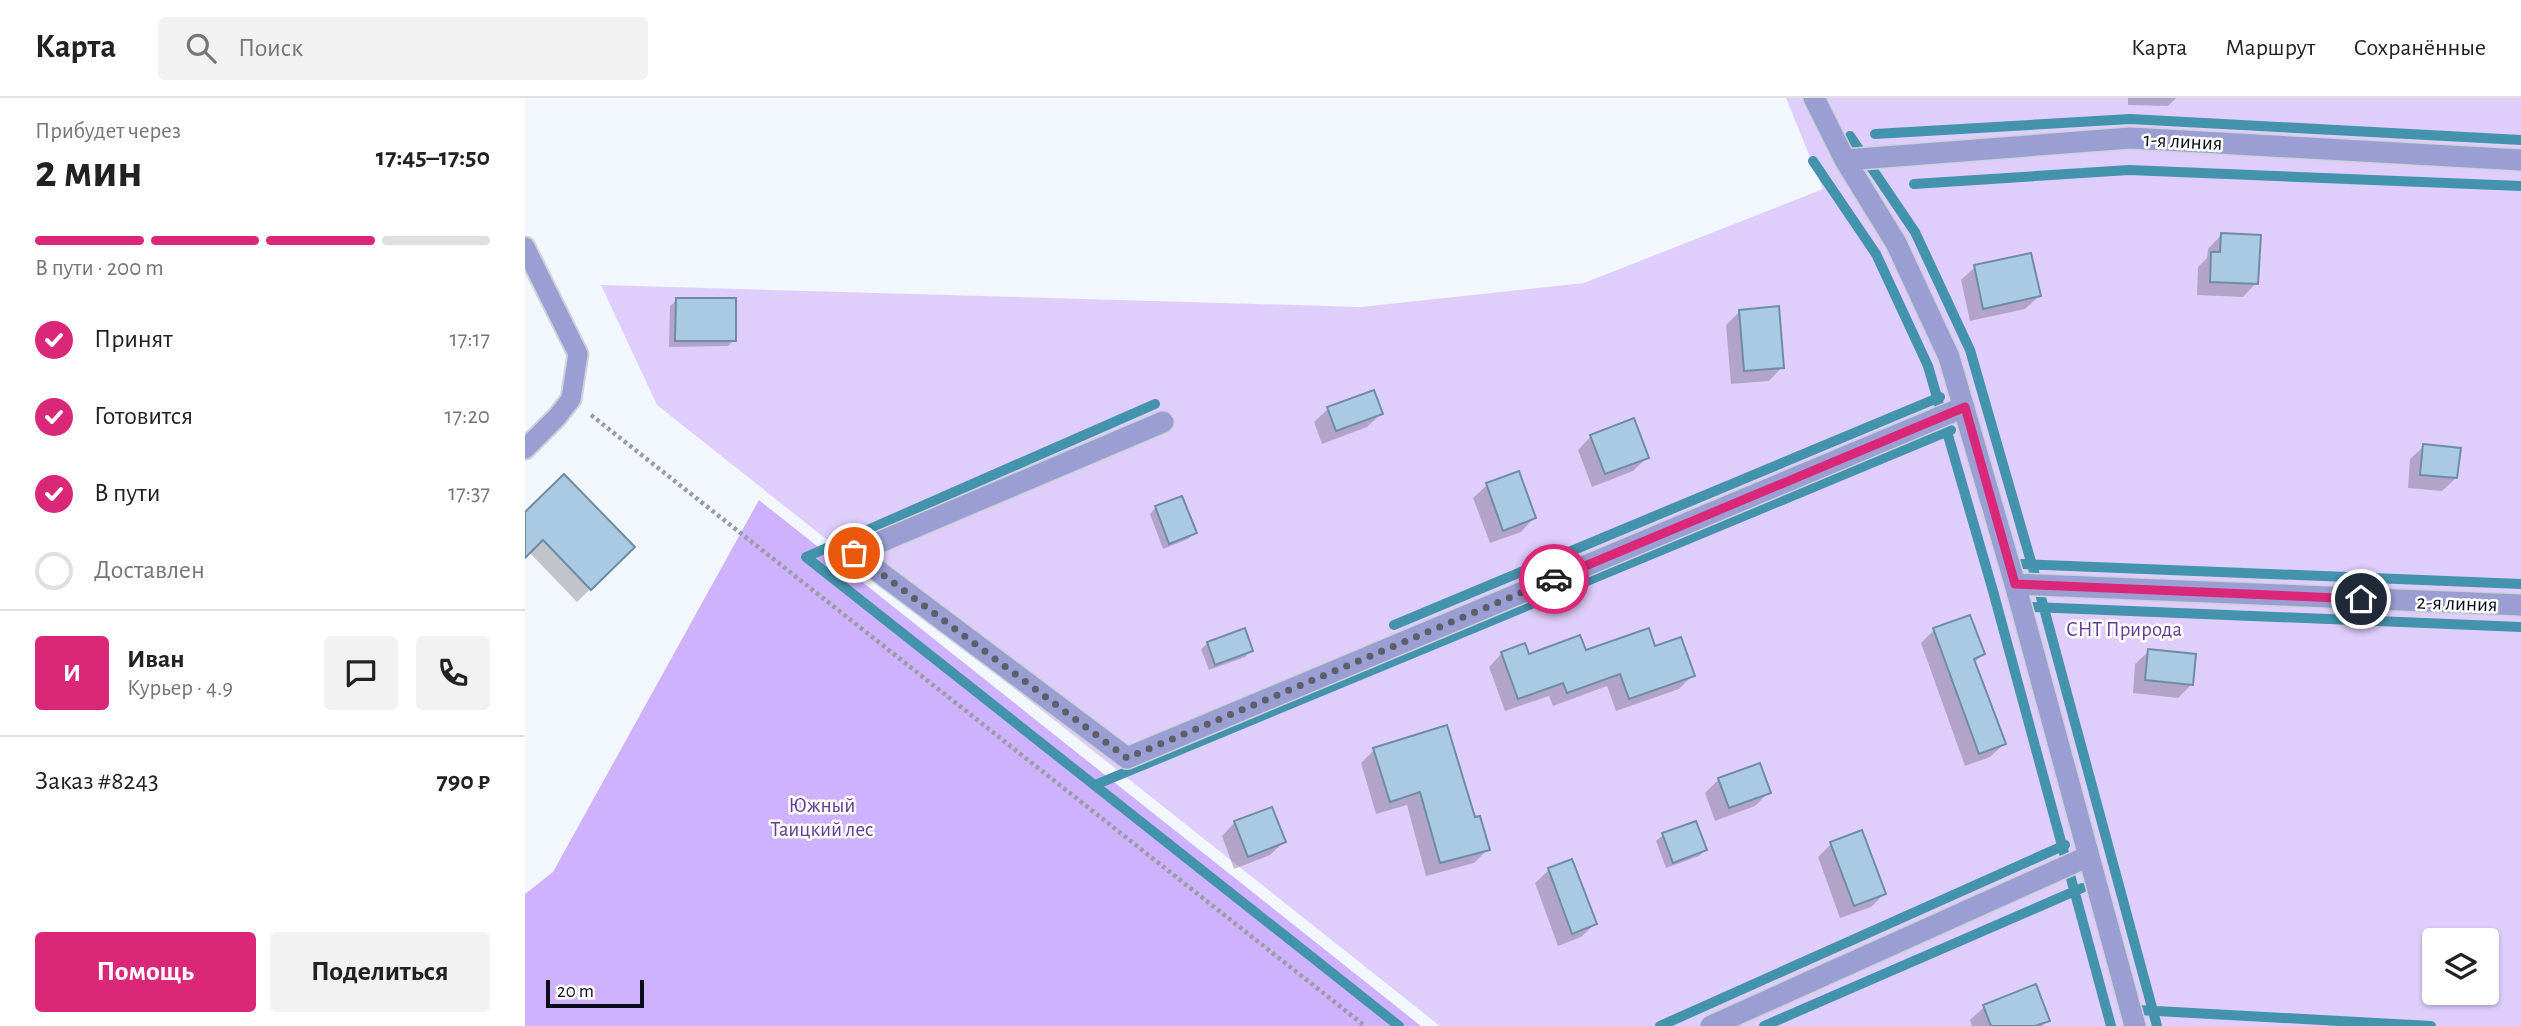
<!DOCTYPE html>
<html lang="ru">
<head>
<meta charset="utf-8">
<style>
  :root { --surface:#fff; --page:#f2f2f2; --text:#222; --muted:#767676; --line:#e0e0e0; --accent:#db2777 }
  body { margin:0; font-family:"Alegreya Sans",sans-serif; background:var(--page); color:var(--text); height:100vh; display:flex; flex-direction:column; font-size:26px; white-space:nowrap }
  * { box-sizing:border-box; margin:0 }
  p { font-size:23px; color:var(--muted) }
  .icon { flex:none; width:38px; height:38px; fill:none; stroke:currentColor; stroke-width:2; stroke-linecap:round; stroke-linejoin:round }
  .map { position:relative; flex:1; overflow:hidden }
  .panel { display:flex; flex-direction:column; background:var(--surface); width:525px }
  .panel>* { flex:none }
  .controls { position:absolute; left:1897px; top:830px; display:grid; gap:14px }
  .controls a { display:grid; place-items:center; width:77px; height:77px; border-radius:7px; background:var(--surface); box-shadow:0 2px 5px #0004; font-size:35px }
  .scale { position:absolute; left:21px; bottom:18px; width:98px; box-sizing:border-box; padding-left:7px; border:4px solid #080e19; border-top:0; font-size:19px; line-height:24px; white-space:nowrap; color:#080e19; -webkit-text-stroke:5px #fff; paint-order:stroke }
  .pin { position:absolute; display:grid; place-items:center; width:60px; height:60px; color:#fff; margin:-30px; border:4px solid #fff; border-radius:50%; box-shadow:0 2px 7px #0007 }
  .courier { position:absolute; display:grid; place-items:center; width:70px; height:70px; margin:-35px; border:5px solid #db2777; border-radius:50%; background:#fff; color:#222; box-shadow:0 2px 9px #0007 }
  .head em { font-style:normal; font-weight:600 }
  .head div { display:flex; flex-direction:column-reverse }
  .head { display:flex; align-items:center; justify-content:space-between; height:119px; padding:0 35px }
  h1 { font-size:46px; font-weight:600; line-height:52px }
  .bar { display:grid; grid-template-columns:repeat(4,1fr); gap:10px 7px; align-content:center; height:84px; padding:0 35px }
  .bar i { height:9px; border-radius:5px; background:var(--line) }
  .bar .selected { background:var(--accent) }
  .bar p { grid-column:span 4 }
  .line { display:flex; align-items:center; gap:18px; padding:0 35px; border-top:2px solid var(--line) }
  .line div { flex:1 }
  .round { display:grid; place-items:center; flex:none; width:74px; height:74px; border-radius:7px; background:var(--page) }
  ol { padding:0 35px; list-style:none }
  li { display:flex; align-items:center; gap:21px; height:77px }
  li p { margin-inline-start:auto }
  li .icon { padding:7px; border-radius:50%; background:var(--accent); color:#fff; stroke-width:4 }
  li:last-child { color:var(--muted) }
  li i { width:38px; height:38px; border:4px solid var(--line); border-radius:50% }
  .action { display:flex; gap:14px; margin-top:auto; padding:14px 35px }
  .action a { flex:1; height:80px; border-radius:7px; background:var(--accent); color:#fff; font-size:28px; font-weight:600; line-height:80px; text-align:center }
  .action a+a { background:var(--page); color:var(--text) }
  header { display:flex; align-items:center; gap:42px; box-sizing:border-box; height:98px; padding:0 35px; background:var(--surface); border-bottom:2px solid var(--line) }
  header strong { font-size:33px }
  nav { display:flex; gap:38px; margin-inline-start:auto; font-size:24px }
  .search { width:490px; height:63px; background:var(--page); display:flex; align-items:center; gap:18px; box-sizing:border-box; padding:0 24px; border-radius:7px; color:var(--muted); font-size:26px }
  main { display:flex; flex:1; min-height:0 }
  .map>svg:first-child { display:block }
  .green { fill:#dfcefc; fill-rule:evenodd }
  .forest { fill:#cfb2fe }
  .shadow { fill:#0003 }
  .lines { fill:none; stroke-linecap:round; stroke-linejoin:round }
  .stream { stroke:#4493ad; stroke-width:10 }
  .building { fill:#a9cae2; stroke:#6e8da4; stroke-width:2 }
  .lane-casing { stroke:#cdd1d9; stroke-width:23 }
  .street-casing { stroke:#cdd1d9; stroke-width:24 }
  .path { stroke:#979ca5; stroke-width:4.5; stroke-dasharray:3.5 3.5; stroke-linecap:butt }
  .lane { stroke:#9a9ed3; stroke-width:19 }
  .street { stroke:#9a9ed3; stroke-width:21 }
  .done { stroke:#5a5f69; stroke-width:7; stroke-dasharray:0 12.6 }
  .route { stroke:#db2777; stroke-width:9 }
  .labels { text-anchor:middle; stroke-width:5; stroke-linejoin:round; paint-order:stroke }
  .street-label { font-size:21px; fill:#080e19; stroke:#fff }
  .park-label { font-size:21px; fill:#643d95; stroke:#fff }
</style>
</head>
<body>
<header>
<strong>Карта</strong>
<div class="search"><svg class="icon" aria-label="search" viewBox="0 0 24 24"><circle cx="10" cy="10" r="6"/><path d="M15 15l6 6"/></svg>Поиск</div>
<nav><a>Карта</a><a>Маршрут</a><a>Сохранённые</a></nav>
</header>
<main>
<section class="panel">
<div class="head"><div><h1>2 мин</h1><p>Прибудет через</p></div><em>17:45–17:50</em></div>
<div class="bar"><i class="selected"></i><i class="selected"></i><i class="selected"></i><i></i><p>В пути · 200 m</p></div>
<ol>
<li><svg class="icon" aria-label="check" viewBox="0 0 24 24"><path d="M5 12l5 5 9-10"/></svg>Принят<p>17:17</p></li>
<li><svg class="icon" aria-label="check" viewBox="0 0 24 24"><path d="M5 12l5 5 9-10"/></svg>Готовится<p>17:20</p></li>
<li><svg class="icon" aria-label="check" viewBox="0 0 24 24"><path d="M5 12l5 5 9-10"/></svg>В пути<p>17:37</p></li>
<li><i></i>Доставлен</li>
</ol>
<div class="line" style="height:126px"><b class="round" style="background:var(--accent);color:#fff">И</b><div><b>Иван</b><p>Курьер · 4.9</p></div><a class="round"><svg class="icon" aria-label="chat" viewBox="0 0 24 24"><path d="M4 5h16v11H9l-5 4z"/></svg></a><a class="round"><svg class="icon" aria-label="phone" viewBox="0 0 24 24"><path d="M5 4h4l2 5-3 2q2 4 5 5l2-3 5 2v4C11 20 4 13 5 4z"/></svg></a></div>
<div class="line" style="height:91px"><div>Заказ #8243</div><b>790 ₽</b></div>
<div class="action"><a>Помощь</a><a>Поделиться</a></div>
</section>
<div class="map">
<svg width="1996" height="928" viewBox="0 0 1996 928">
  <rect width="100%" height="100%" fill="#f2f6fd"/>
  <!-- green -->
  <path class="green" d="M 1261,0 L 1996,0 L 1996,928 L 915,928 L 132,307 L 76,187 L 836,209 L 1059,185 L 1298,91 ZM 1909,842 L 1962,842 L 1962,894 L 1909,894 Z"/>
  <!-- forest -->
  <path class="forest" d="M 234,402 L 896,928 L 0,928 L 0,796 L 28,774 Z"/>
  <!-- shadow -->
  <path class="shadow" d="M 1603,0 L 1651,0 L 1643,8 L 1603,7 Z
    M 1696,137 L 1731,185 L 1718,199 L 1672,197 L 1673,169 L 1682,160 L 1683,151 Z
    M 1450,169 L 1514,198 L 1500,211 L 1445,223 L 1436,182 Z
    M 152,202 L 209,242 L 203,248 L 144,249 L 145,208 Z
    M 1214,214 L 1257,269 L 1244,283 L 1206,286 L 1201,227 Z
    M 803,311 L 856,316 L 842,329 L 797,346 L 789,324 Z
    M 1066,338 L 1122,360 L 1108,373 L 1067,389 L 1053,352 Z
    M 1899,348 L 1931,380 L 1917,393 L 1883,390 L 1885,361 Z
    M 962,387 L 1009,420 L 996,434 L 965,445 L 948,400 Z
    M 631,409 L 669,435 L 663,441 L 638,451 L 625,416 Z
    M 0,416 L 108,449 L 52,504 L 4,454 L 0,458 Z
    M 1409,532 L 1458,556 L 1449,565 L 1479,646 L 1465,659 L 1440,668 L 1396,545 Z
    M 683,545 L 726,552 L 720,559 L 684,572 L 676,551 Z
    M 1129,550 L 1168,577 L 1154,591 L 1091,613 L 1082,588 L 1028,608 L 1024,598 L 980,613 L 964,569 L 977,555 L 1003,558 Z
    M 1624,553 L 1667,586 L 1653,600 L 1608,595 L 1610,566 Z
    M 849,652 L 949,721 L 963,751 L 949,765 L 901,778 L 882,707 L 851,716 L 836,665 Z
    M 1234,667 L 1244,694 L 1230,708 L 1190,723 L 1180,695 L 1193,682 Z
    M 710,724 L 759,744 L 745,757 L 709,771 L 697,738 Z
    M 1170,725 L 1180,752 L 1174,758 L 1141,770 L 1131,743 L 1138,737 Z
    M 1306,746 L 1359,796 L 1346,809 L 1315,820 L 1293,759 Z
    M 1024,772 L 1070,826 L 1056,839 L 1033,848 L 1010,785 Z
    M 1459,909 L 1523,922 L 1517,928 L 1447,928 L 1445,922 Z"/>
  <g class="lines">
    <!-- stream -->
    <path class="stream" d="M 1350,36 L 1605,21 L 1996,42
      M 1325,38 L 1390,134 L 1445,252 L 1511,481 L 1632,928
      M 1288,63 L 1351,156 L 1403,268 L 1468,493 L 1586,928
      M 1389,86 L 1604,72 L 1996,88
      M 630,306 L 281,459 L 874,928
      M 1497,466 L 1996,486
      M 1508,509 L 1996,529
      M 869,527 L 1415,299
      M 570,687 L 1426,332
      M 1613,912 L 1906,928
      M 1135,928 L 1540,747
      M 1239,928 L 1557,790"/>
  </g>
  <!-- building -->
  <path class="building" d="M 1696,135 L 1736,137 L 1733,186 L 1685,184 L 1686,154 L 1695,154 Z
    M 1506,155 L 1516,198 L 1458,211 L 1449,167 Z
    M 151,200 L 211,200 L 211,243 L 150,243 Z
    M 1254,208 L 1259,270 L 1219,273 L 1214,212 Z
    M 849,292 L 858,316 L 811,333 L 802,309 Z
    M 1109,320 L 1124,360 L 1080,376 L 1065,337 Z
    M 1898,346 L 1936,350 L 1932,380 L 1895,377 Z
    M 994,373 L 1011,420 L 978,433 L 961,385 Z
    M 39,376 L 110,449 L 66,492 L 18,442 L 0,460 L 0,414 Z
    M 657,398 L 672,435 L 644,446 L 630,408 Z
    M 1445,517 L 1460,556 L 1449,561 L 1481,646 L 1454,656 L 1408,530 Z
    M 720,530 L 728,553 L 690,567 L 682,544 Z
    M 1124,530 L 1130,548 L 1156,539 L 1170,578 L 1104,601 L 1095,576 L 1042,595 L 1038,585 L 993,601 L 976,554 L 1000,545 L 1004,556 L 1055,537 L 1061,552 Z
    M 1623,551 L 1671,556 L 1668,587 L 1620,582 Z
    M 922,627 L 950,719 L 955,718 L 965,752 L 915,765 L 895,694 L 865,704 L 848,650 Z
    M 1235,665 L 1246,695 L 1204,710 L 1193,680 Z
    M 747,709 L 761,744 L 723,759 L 709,723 Z
    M 1171,723 L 1182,752 L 1148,765 L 1137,735 Z
    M 1337,732 L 1361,796 L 1329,808 L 1305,744 Z
    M 1047,761 L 1072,826 L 1047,836 L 1023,770 Z
    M 1511,886 L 1525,923 L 1510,928 L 1466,928 L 1458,907 Z"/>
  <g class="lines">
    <!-- lane casing -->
    <g class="lane-casing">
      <path id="lane" d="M 0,149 L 53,256 L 46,301 L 32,319 L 0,351"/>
    </g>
    <!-- street casing -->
    <g class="street-casing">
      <path id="street" d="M 1289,0 L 1320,62 L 1371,145 L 1424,259 L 1490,486 L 1610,928
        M 1320,62 L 1605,40 L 1996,62
        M 638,324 L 329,455 L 602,660 L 1439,309
        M 1490,486 L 1996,507
        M 1186,928 L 1564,758"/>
    </g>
    <!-- path -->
    <path class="path" d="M 66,317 L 840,928"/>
    <!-- lane -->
    <use href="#lane" class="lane"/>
    <!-- street -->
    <use href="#street" class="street"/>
  </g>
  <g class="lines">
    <!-- done -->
    <path class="done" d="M 329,455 L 602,660 L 1029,481"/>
    <!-- route -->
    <path class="route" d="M 1029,481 L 1440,309 L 1490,486 L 1836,501"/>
  </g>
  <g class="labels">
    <!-- street labels -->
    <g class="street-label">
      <text transform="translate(1658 43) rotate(3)" y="7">1-я линия</text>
      <text transform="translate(1932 505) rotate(2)" y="7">2-я линия</text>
    </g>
    <!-- park labels -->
    <g class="park-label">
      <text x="1599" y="538">СНТ Природа</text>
      <text x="297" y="714">Южный<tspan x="297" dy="24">Таицкий лес</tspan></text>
    </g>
  </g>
</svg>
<div class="controls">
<a><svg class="icon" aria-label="layers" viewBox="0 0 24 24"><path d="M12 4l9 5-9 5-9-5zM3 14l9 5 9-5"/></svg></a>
</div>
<div class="scale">20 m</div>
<div class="pin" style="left:329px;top:455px;background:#ea580c"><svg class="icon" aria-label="bag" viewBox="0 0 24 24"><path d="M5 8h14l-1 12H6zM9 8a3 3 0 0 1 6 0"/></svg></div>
<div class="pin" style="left:1836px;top:501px;background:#1f2937"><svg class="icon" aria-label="home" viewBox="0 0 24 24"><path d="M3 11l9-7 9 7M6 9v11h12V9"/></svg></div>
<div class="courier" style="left:1029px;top:481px"><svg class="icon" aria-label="car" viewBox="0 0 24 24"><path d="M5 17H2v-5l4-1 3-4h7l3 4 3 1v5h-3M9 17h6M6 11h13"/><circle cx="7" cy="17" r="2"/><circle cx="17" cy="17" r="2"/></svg></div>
</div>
</main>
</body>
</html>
